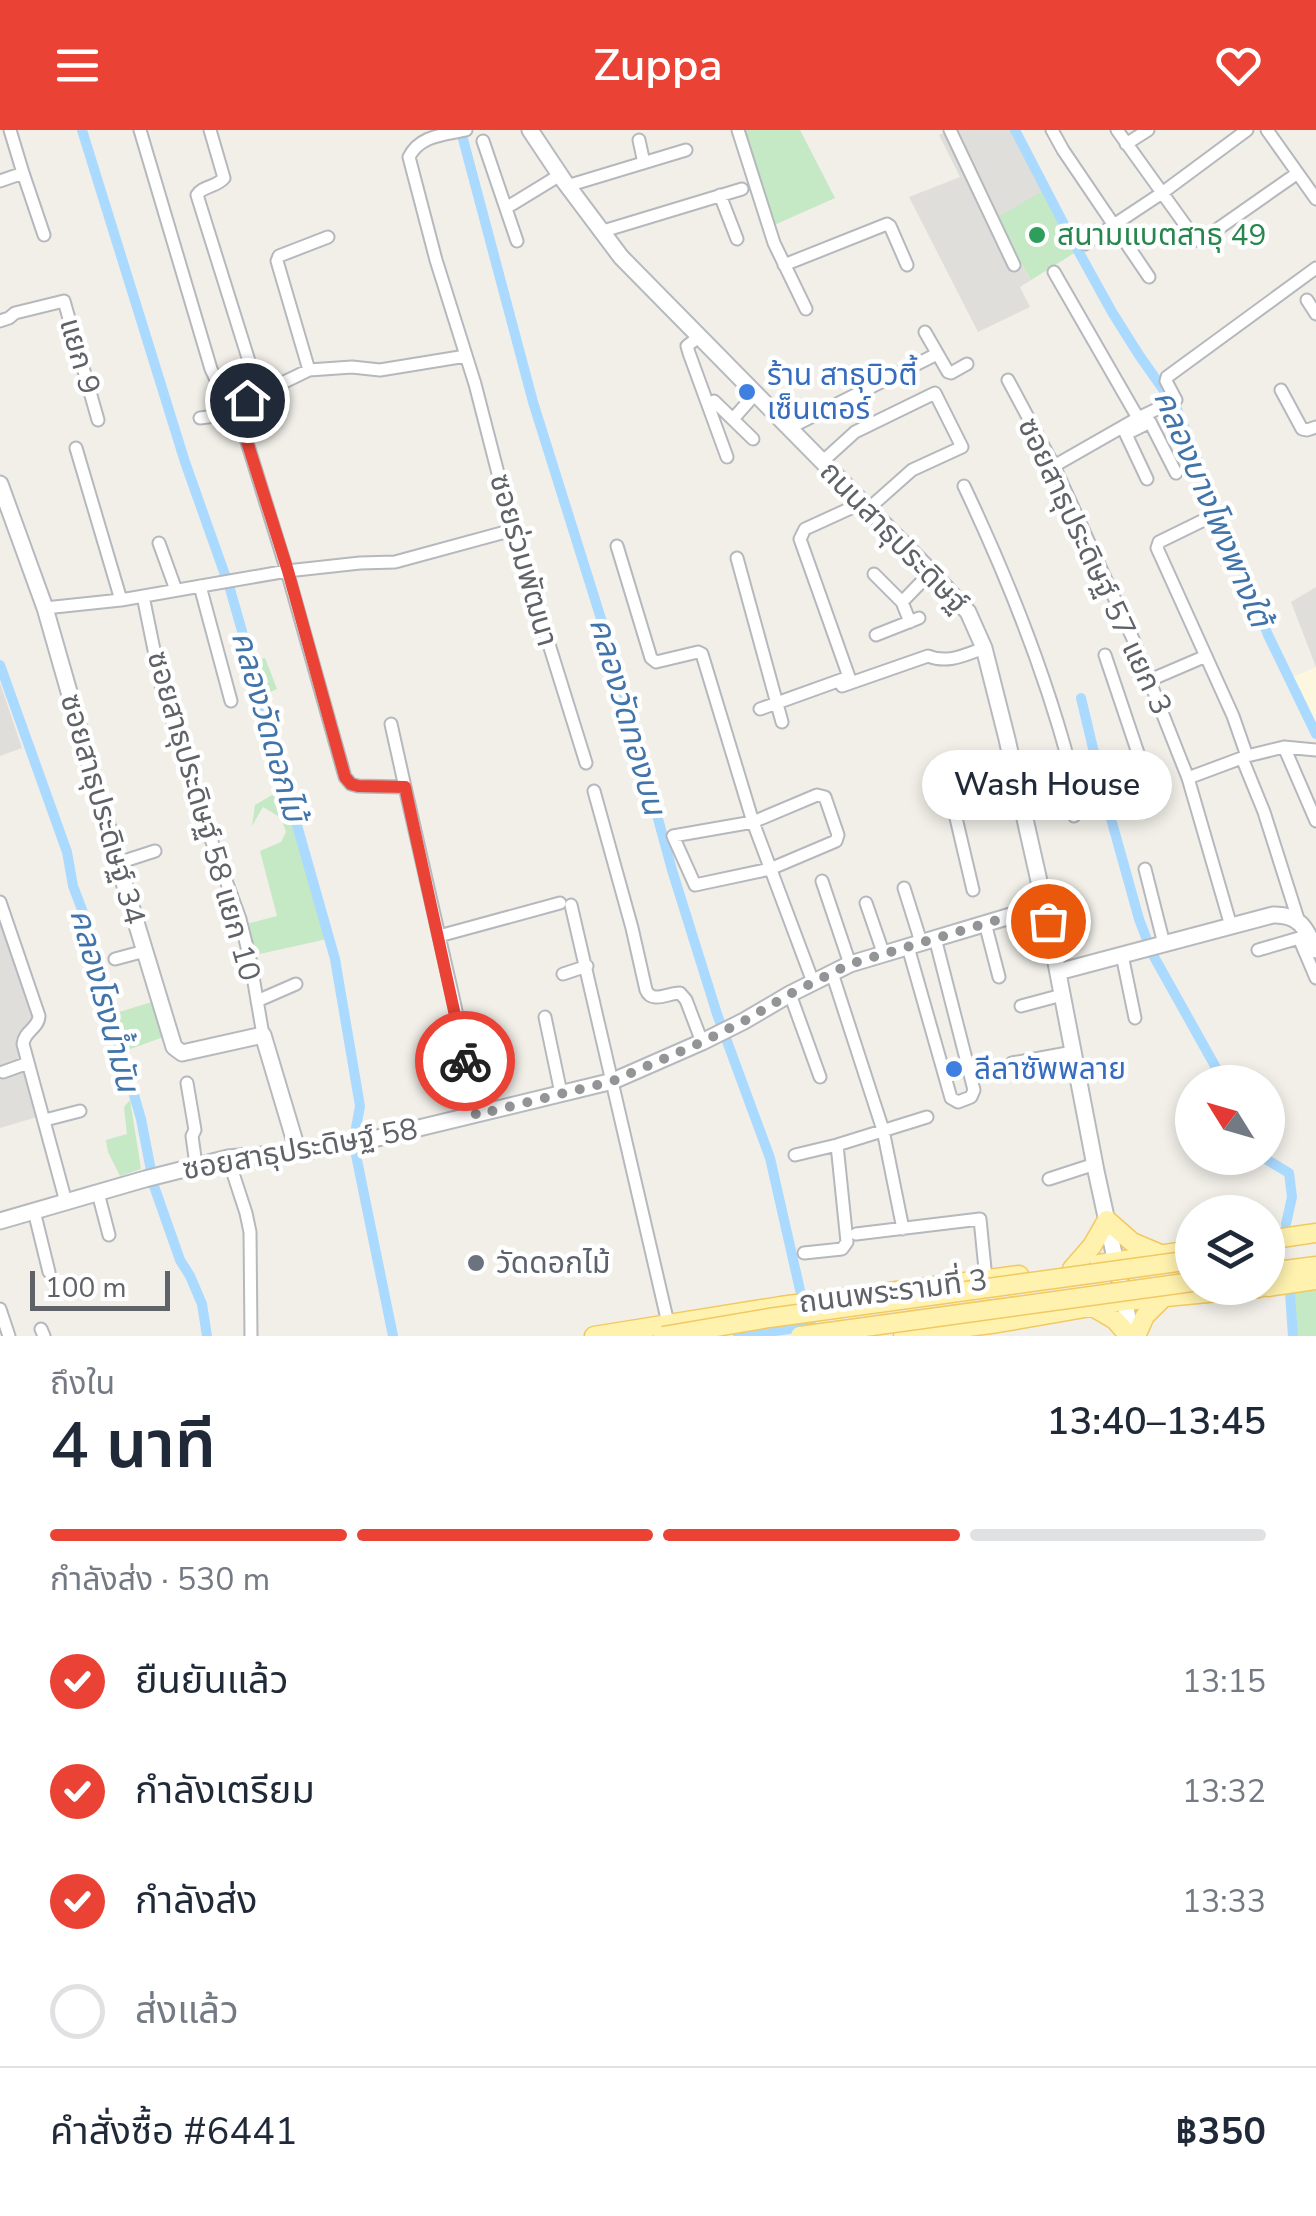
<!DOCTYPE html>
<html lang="th">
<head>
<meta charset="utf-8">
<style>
  :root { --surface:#fff; --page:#f6f6f7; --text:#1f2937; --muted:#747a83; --line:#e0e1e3; --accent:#ea4335 }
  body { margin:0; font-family:"Nunito Sans","Noto Sans Thai",sans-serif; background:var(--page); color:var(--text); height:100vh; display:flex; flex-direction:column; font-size:38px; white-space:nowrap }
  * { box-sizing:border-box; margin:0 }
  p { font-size:32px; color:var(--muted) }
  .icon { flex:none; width:55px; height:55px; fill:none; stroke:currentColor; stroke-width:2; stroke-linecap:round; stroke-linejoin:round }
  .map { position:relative; height:1206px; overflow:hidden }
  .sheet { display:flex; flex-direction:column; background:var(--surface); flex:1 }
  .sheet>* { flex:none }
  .needle { width:65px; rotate:307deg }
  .tools { position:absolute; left:1175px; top:935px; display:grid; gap:20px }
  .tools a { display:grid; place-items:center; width:110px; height:110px; border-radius:50%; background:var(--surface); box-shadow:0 5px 15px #0003; font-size:50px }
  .scale { position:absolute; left:30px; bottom:25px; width:140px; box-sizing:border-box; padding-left:10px; border:5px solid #5f6368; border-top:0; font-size:28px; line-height:35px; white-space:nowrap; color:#5f6368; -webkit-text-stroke:8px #fff; paint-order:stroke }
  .pin { position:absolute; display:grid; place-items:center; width:85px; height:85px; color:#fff; margin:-42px; border:5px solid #fff; border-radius:50%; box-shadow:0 2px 10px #0007 }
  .courier { position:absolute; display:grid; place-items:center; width:100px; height:100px; margin:-50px; border:8px solid #ea4335; border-radius:50%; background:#fff; color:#222; box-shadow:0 2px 12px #0007 }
  .bubble { position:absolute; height:70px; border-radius:35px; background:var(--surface); box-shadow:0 5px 15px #0003; font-size:32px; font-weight:600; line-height:70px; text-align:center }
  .head em { font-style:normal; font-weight:600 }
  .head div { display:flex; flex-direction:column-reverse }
  .head { display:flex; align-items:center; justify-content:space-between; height:170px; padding:0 50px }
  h1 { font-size:65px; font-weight:600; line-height:75px }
  .bar { display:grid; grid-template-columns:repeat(4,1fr); gap:15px 10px; align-content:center; height:120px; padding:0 50px }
  .bar i { height:12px; border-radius:8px; background:var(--line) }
  .bar .current { background:var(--accent) }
  .bar p { grid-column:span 4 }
  .line { display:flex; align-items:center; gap:25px; padding:0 50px; border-top:2px solid var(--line) }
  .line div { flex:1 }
  ol { padding:0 50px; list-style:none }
  li { display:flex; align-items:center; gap:30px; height:110px }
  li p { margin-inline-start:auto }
  li .icon { padding:10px; border-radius:50%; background:var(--accent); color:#fff; stroke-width:4 }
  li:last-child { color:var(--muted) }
  li i { width:55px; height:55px; border:5px solid var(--line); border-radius:50% }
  header { display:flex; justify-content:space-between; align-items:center; height:130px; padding:0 50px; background:var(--accent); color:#fff; font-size:45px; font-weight:600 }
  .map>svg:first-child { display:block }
  .commercial { fill:#fef7e0 }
  .industrial { fill:#e0deda }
  .green { fill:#c5e8c5 }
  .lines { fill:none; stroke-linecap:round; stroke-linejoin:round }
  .canal { stroke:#aadaff; stroke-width:10 }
  .street-casing { stroke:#b5b8bc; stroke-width:15 }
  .secondary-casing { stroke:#b6babf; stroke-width:19 }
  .primary-casing { stroke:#f2c960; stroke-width:21 }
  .street { stroke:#fff; stroke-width:11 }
  .secondary { stroke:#fff; stroke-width:15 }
  .primary { stroke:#fff2af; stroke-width:18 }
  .primary-bridge-casing { stroke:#f2c960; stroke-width:21; stroke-linecap:butt }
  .primary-bridge { stroke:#fff2af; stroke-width:18 }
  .done { stroke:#929495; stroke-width:10; stroke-dasharray:0 18 }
  .route { stroke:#ea4335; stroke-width:12 }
  .leisure-dot { fill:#2e9e5b; stroke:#fff; stroke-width:4 }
  .shop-dot { fill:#3f7fe0; stroke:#fff; stroke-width:4 }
  .worship-dot { fill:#6b7280; stroke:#fff; stroke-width:4 }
  .labels { text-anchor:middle; stroke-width:9; stroke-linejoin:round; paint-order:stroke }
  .leisure-label { font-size:30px; fill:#27864d; stroke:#fff; text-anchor:start }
  .street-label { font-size:30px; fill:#5f6368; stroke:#fff }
  .shop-label { font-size:30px; fill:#366cbe; stroke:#fff; text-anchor:start }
  .worship-label { font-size:30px; fill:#5b616d; stroke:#fff; text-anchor:start }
  .water-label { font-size:32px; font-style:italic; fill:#4174aa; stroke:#fff }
</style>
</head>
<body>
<header><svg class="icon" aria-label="menu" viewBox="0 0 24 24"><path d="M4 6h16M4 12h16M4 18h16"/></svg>Zuppa<svg class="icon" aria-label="heart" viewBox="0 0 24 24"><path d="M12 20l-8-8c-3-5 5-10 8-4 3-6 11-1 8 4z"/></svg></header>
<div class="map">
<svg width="1316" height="1206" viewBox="0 0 1316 1206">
  <rect width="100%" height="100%" fill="#f1efe8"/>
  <!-- commercial -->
  <path class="commercial" d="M 1316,537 L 1316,598 L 1293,547 Z"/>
  <!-- industrial -->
  <path class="industrial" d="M 949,0 L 1014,0 L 1044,60 L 996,89 L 1031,150 L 1020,157 L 1030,177 L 978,202 L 909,67 L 960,47 L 939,5 Z
    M 1316,457 L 1316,537 L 1291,472 Z
    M 0,553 L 22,618 L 0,626 Z
    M 0,773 L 36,887 L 18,905 L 40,986 L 0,998 Z"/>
  <!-- green -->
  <path class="green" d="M 740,0 L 800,0 L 835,68 L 772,96 Z
    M 1044,60 L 1076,122 L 1031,150 L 996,88 Z
    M 265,528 L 277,559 L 263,565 L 327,809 L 255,825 L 246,794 L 277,786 L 260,721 L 281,712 L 286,702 L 281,688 L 263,677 L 252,696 L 255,675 L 279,661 L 247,532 Z
    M 155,871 L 166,906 L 125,921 L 118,899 L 116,883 Z
    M 130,970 L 141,1039 L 120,1046 L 108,1022 L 106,1010 L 127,1004 L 124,977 Z
    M 1316,1160 L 1316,1206 L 1294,1206 L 1292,1163 Z"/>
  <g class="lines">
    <!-- canal -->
    <path class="canal" d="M 82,0 L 185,332 L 230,459 L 257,554 L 335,829 L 360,976 L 356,998 L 356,1025 L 393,1206
      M 1015,0 L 1070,106 L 1112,182 L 1139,225 L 1177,279 L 1268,505 L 1316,604
      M 463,9 L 533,272 L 619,546 L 672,740 L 717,884 L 770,1028 L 800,1160
      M 0,535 L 67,722 L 73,756 L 92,806 L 95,846 L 108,875 L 141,989 L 154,1056 L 180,1130 L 190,1146 L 202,1174 L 207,1206
      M 1081,568 L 1103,660 L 1139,789 L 1147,810
      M 1153,825 L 1224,952
      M 1264,1028 L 1289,1043 L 1292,1067 L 1286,1094
      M 1290,1163 L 1293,1206
      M 738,1206 L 812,1196"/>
    <!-- street casing -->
    <g class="street-casing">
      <path id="street" d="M 140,0 L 211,239 L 219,256 L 239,277
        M 210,0 L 224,48 C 217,57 202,56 197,65 L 259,263
        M 466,0 C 444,5 420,5 409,27 L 436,130 L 475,254 L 509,386 L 586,633
        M 738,0 L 774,113 L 806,179
        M 950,0 L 1014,135
        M 1052,0 L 1063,20 L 1149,147
        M 1117,0 L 1196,110 L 1202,110 L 1292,47
        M 1267,0 L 1316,69
        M 639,10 L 644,33
        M 483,11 L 517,111
        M 1126,14 L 1148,0
        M 23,43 L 44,105
        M 0,51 L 23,43 L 10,0
        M 567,56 L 686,20
        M 720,65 L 737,109
        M 506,78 L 560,45
        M 600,102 L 742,59
        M 1085,114 L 1162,63 L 1247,0
        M 784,135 L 887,94 L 890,96 L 907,135
        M 1054,142 L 1138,288
        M 1307,170 L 1316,184
        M 0,191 L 9,188 L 15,183 L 64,171 L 98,290
        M 925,202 L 948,242 L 951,243 L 967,234
        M 700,206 L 687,216 L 689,223 L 727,327
        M 466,226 L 380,240 L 352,237 L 309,240 L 247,270 L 239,277 L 238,283 L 287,441 L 345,647 L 351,654 L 358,656 L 405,657 L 455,876 L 476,985
        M 309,240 L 277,131 L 279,126 L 328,107
        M 1008,250 L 1054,336 L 1133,509 L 1188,648 L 1231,796
        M 1281,260 L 1302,299 L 1307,300 L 1316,297
        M 714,271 L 753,309
        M 200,288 L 238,283
        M 733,289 L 756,263
        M 789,298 L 937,224
        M 1123,298 L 1147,349
        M 1126,304 L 1150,292 L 1176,343
        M 76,318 L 121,470
        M 822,332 L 855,302 L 935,263 L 962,317 L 912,340 L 868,379
        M 1054,336 L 1138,288 L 1176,270 L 1166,251 L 1167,247 L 1316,138
        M 964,356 C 1010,453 1049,551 1075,656
        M 1206,389 L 1159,412 L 1157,418 L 1233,586 L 1247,626
        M 159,413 L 176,460
        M 617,416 L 651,528 L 656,532 L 698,522 L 702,524 L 753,692 L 813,852
        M 737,428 L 782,592
        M 874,444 L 902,472 L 910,492
        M 200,456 L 231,571
        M 143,466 L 162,559 L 208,701 L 240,789 L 250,829 L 263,905
        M 902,472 L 931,442
        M 45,478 L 121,470 L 287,441 L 360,433 L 395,432 L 513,400
        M 876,505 L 919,488
        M 1150,550 L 1206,526
        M 842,556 L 928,526 C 948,534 965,525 984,518
        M 760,579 L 849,547 L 800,409 L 805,399 L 862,373
        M 391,594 L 405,657
        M 1284,617 L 1316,691
        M 1242,628 L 1264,682 L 1298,789
        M 1188,648 L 1247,626 L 1284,617 L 1316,620
        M 1067,657 L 1074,686
        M 594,661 L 632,798 L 646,860 C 652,874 668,863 680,863 L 686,870 L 702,912
        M 817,665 L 825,667 L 838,705 L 836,711 L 770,739 L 695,755 L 673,706 L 753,692 Z
        M 1020,667 L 1089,653 L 1139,637 L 1141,632 L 1105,525
        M 118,733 L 155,721
        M 1145,739 L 1164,814
        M 822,751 L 850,834
        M 904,758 L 921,812
        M 973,760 L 952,671 L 1017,652
        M 0,772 L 39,886 C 39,898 24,901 23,914 L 66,1072
        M 866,773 L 884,825
        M 571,775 L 668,1193
        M 985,793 L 999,847
        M 1309,805 L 1299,808 L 1316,848
        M 439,806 L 560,773
        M 908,817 L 951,968 L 958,972 L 971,967 L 974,960 L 935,808
        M 1258,820 L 1299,808
        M 1122,825 L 1135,888
        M 115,829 L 145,821
        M 832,843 L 883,1000 L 903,1099
        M 563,844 L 587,836
        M 790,864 L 820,947
        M 257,871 L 296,854
        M 1021,876 L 1062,865
        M 545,887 L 561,963
        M 1012,933 L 1073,922
        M 3,942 L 28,933
        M 187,953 L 195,1000 L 192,1006 L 196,1035
        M 45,990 L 80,981
        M 795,1025 L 837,1015 L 927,987
        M 228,1028 L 246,1083 L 250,1102 L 251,1206
        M 1049,1049 L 1095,1034
        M 98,1063 L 109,1105
        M 34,1081 L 49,1142
        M 856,1104 L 980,1089 L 986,1149
        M 804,1123 L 842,1119 L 847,1112 L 837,1015
        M 0,1179 L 9,1206
        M 41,1199 L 44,1206"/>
    </g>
    <!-- secondary casing -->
    <g class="secondary-casing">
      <path id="secondary" d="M 530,0 L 564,51 L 621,127 L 931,442 L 968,482 L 984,518 L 1007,609 L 1048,791 L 1096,1041 L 1132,1206
        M 0,354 L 45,478 L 118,733 L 174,917 L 182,923 L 263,905 L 298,1022
        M 1058,842 L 1273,785 C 1299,784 1306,798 1316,820
        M 0,1091 L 145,1049 L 228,1028 L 298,1022 L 361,1012 L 613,951 L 702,912 L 744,891 L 790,864 L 850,834 L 1044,776"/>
    </g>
    <!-- primary casing -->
    <g class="primary-casing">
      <path id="primary" d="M 1268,1110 L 1316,1103
        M 1099,1134 L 1192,1120
        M 1072,1139 L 1092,1116 L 1107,1090 L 1132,1112 L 1158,1123
        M 1268,1142 L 1316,1136
        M 1268,1157 L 1316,1150
        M 1091,1176 L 1115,1190 L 1129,1206
        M 594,1206 L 781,1176 L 1019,1145
        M 903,1206 L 998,1193 L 1125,1171 L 1259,1158
        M 1136,1206 L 1145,1186 L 1165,1166"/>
    </g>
    <!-- street -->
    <use href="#street" class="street"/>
    <!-- secondary -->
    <use href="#secondary" class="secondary"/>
    <!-- primary -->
    <use href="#primary" class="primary"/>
    <!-- primary-bridge casing -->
    <g class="primary-bridge-casing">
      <path id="primary-bridge" d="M 663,1206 L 769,1188 L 1192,1130
        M 800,1206 L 1192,1152"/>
    </g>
    <!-- primary-bridge -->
    <use href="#primary-bridge" class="primary-bridge"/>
  </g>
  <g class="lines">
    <!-- done -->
    <path class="done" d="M 465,931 L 476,985 L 613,951 L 702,912 L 744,891 L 790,864 L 850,834 L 1044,776 L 1048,791"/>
    <!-- route -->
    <path class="route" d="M 247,270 L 239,277 L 238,283 L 288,441 L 345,647 L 351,654 L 358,656 L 405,657 L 465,931"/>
  </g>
  <!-- markers -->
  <circle class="leisure-dot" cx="1037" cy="105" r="10"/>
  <g class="shop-dot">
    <circle cx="747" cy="262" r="10"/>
    <circle cx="954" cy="939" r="10"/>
  </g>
  <circle class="worship-dot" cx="476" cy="1133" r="10"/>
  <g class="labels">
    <!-- leisure labels -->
    <g class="leisure-label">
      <text x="1057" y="115">สนามแบตสาธุ 49</text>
    </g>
    <!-- street labels -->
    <g class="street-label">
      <text transform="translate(80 226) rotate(74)" y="10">แยก 9</text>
      <text transform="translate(894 407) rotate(46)" y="10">ถนนสาธุประดิษฐ์</text>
      <text transform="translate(524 430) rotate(74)" y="10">ซอยร่วมพัฒนา</text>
      <text transform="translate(1095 436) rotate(65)" y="10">ซอยสาธุประดิษฐ์ 57 แยก 3</text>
      <text transform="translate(103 679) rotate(74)" y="10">ซอยสาธุประดิษฐ์ 34</text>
      <text transform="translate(204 686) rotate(74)" y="10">ซอยสาธุประดิษฐ์ 58 แยก 10</text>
      <text transform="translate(300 1019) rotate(-10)" y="10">ซอยสาธุประดิษฐ์ 58</text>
      <text transform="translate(893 1161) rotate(-7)" y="10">ถนนพระรามที่ 3</text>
    </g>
    <!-- shop labels -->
    <g class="shop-label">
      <text x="767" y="255">ร้าน สาธุบิวตี้<tspan x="767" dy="34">เซ็นเตอร์</tspan></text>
      <text x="974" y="949">ลีลาซัพพลาย</text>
    </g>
    <!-- worship labels -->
    <g class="worship-label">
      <text x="496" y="1143">วัดดอกไม้</text>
    </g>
    <!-- water labels -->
    <g class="water-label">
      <text transform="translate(1213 378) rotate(67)" y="11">คลองบางโพงพางใต้</text>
      <text transform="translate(628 586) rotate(74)" y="11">คลองวัดทองบน</text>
      <text transform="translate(269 596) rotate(74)" y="11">คลองวัดดอกไม้</text>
      <text transform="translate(105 870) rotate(75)" y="11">คลองโรงน้ำมัน</text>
    </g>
  </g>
</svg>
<div class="tools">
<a><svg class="needle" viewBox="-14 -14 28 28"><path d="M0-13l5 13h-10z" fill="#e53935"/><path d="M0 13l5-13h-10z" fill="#747a83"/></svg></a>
<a><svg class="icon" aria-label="layers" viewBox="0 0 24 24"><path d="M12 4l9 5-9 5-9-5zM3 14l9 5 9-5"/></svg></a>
</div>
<div class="scale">100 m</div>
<div class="pin" style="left:1048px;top:791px;background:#ea580c"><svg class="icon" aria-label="bag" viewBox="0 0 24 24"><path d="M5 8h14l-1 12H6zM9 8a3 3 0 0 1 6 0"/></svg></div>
<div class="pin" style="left:247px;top:270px;background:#1f2937"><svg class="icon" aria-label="home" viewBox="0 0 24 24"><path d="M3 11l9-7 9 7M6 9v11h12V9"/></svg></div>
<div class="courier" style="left:465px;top:931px"><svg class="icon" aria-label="bike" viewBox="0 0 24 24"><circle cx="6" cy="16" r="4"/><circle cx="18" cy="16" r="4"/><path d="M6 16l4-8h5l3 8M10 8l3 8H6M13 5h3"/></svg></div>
<div class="bubble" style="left:922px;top:620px;width:250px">Wash House</div>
</div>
<section class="sheet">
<div class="head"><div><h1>4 นาที</h1><p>ถึงใน</p></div><em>13:40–13:45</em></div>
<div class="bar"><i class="current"></i><i class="current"></i><i class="current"></i><i></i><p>กำลังส่ง · 530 m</p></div>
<ol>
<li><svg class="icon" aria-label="check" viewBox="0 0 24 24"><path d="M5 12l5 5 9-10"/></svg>ยืนยันแล้ว<p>13:15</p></li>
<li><svg class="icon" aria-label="check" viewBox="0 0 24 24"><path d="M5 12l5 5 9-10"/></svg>กำลังเตรียม<p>13:32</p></li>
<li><svg class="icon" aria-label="check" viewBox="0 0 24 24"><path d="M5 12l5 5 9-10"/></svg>กำลังส่ง<p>13:33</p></li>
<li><i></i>ส่งแล้ว</li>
</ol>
<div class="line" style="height:130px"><div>คำสั่งซื้อ #6441</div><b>฿350</b></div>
</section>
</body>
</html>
